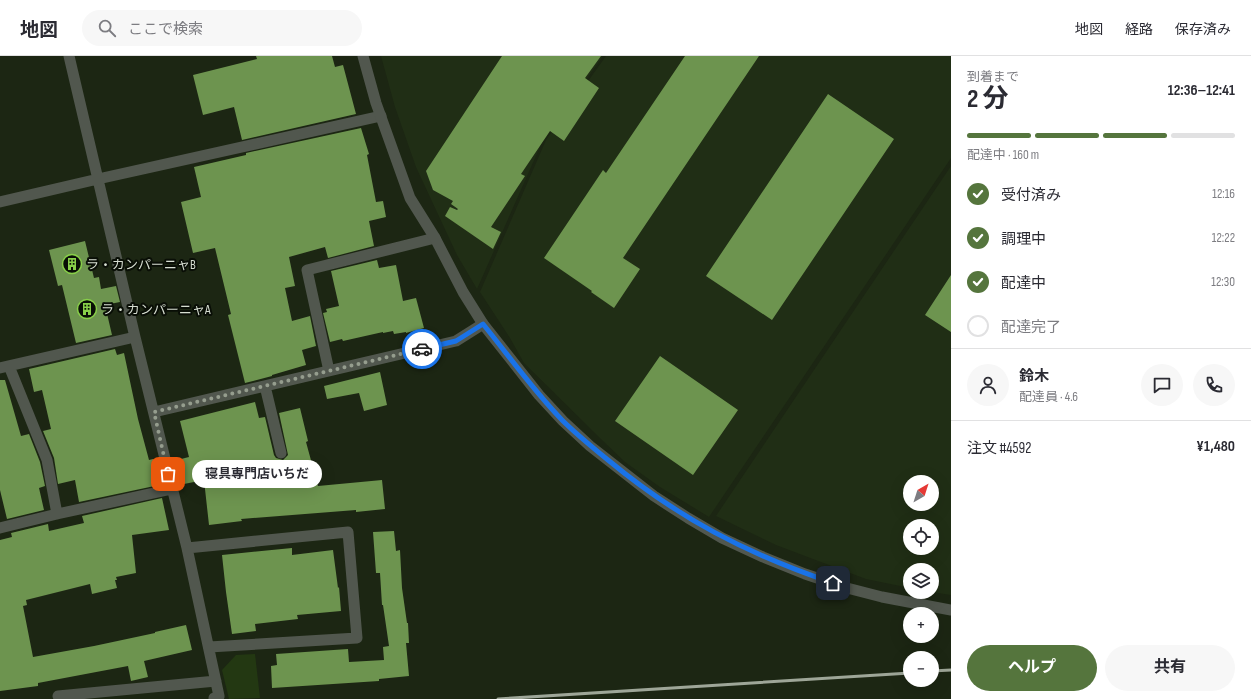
<!DOCTYPE html>
<html lang="ja">
<head>
<meta charset="utf-8">
<style>
  :root { --surface:#fff; --page:#f7f7f7; --text:#2b2b33; --muted:#7c7c81; --line:#e1e1e2; --accent:#55753d }
  body { margin:0; font-family:"Sofia Sans Condensed","Noto Sans JP",sans-serif; background:var(--page); color:var(--text); height:100vh; display:flex; flex-direction:column; font-size:15px; white-space:nowrap }
  * { box-sizing:border-box; margin:0 }
  p { font-size:13px; color:var(--muted) }
  .icon { flex:none; width:22px; height:22px; fill:none; stroke:currentColor; stroke-width:2; stroke-linecap:round; stroke-linejoin:round }
  .map { position:relative; flex:1; overflow:hidden }
  .sheet { display:flex; flex-direction:column; background:var(--surface); width:300px }
  .sheet>* { flex:none }
  .needle { width:26px; rotate:39deg }
  .buttons { position:absolute; left:903px; top:419px; display:grid; gap:8px }
  .buttons a { display:grid; place-items:center; width:36px; height:36px; border-radius:50%; background:var(--surface); box-shadow:0 4px 16px #0002; font-size:20px }
  .pin { position:absolute; display:grid; place-items:center; width:34px; height:34px; color:#fff; margin:-17px; border-radius:8px; box-shadow:0 2px 6px #0006 }
  .courier { position:absolute; display:grid; place-items:center; width:40px; height:40px; margin:-20px; border:3px solid #1a73e8; border-radius:50%; background:#fff; color:#222; box-shadow:0 1px 5px #0007 }
  .bubble { position:absolute; height:28px; border-radius:14px; background:var(--surface); box-shadow:0 4px 16px #0002; font-size:13px; font-weight:700; line-height:28px; text-align:center }
  .summary em { font-style:normal; font-weight:700 }
  .summary div { display:flex; flex-direction:column-reverse }
  .summary { display:flex; align-items:center; justify-content:space-between; height:68px; padding:0 16px }
  h1 { font-size:26px; font-weight:700; line-height:30px }
  .bar { display:grid; grid-template-columns:repeat(4,1fr); gap:6px 4px; align-content:center; height:48px; padding:0 16px }
  .bar i { height:5px; border-radius:3px; background:var(--line) }
  .bar .selected { background:var(--accent) }
  .bar p { grid-column:span 4 }
  .line { display:flex; align-items:center; gap:10px; padding:0 16px; border-top:1px solid var(--line) }
  .line div { flex:1 }
  .round { display:grid; place-items:center; flex:none; width:42px; height:42px; border-radius:21px; background:var(--page) }
  ol { padding:0 16px; list-style:none }
  li { display:flex; align-items:center; gap:12px; height:44px }
  li p { margin-inline-start:auto }
  li .icon { padding:4px; border-radius:50%; background:var(--accent); color:#fff; stroke-width:4 }
  li:last-child { color:var(--muted) }
  li i { width:22px; height:22px; border:2px solid var(--line); border-radius:50% }
  .cta { display:flex; gap:8px; margin-top:auto; padding:8px 16px }
  .cta a { flex:1; height:46px; border-radius:24px; background:var(--accent); color:#fff; font-size:16px; font-weight:700; line-height:46px; text-align:center }
  .cta a+a { background:var(--page); color:var(--text) }
  header { display:flex; align-items:center; gap:24px; box-sizing:border-box; height:56px; padding:0 20px; background:var(--surface); border-bottom:1px solid var(--line) }
  header strong { font-size:19px }
  nav { display:flex; gap:22px; margin-inline-start:auto; font-size:14px }
  .search { width:280px; height:36px; background:var(--page); display:flex; align-items:center; gap:10px; box-sizing:border-box; padding:0 14px; border-radius:22px; color:var(--muted); font-size:15px }
  main { display:flex; flex:1; min-height:0 }
  .map>svg:first-child { display:block }
  .built { fill:#202e15; fill-rule:evenodd }
  .green { fill:#233812 }
  .building { fill:#6d944f }
  .lines { fill:none; stroke-linecap:round; stroke-linejoin:round }
  .minor { stroke:#51574e; stroke-width:11 }
  .tertiary { stroke:#51574e; stroke-width:11 }
  .rail { stroke:#9ea698; stroke-width:3 }
  .done { stroke:#959d8e; stroke-width:4; stroke-dasharray:0 7.2 }
  .route { stroke:#1a73e8; stroke-width:5 }
  .labels { text-anchor:middle; stroke-width:4; stroke-linejoin:round; paint-order:stroke }
  .poi-label { font-size:13px; fill:#d6ddd1; stroke:#090e06; text-anchor:start }
</style>
</head>
<body>
<header>
<strong>地図</strong>
<div class="search"><svg class="icon" aria-label="search" viewBox="0 0 24 24"><circle cx="10" cy="10" r="6"/><path d="M15 15l6 6"/></svg>ここで検索</div>
<nav><a>地図</a><a>経路</a><a>保存済み</a></nav>
</header>
<main>
<div class="map">
<svg width="951" height="643" viewBox="0 0 951 643">
  <rect width="100%" height="100%" fill="#1c2613"/>
  <!-- built -->
  <path class="built" d="M 381,0 L 603,0 L 543,84 L 477,233 L 457,199 L 416,111 L 395,51 Z
    M 606,0 L 951,0 L 951,102 L 709,461 L 660,431 L 625,406 L 601,383 L 524,307 L 510,282 L 480,236 L 546,84 Z
    M 951,110 L 951,539 L 932,536 L 932,514 L 910,514 L 910,532 L 866,523 L 776,489 L 716,460 ZM 910,426 L 932,426 L 932,448 L 910,448 ZM 910,470 L 932,470 L 932,492 L 910,492 Z"/>
  <!-- green -->
  <path class="green" d="M 255,598 L 260,642 L 229,643 L 222,614 L 236,599 Z"/>
  <!-- building -->
  <path class="building" d="M 256,0 L 332,0 L 335,11 L 343,9 L 356,58 L 242,84 L 234,51 L 203,59 L 193,19 L 257,3 Z
    M 502,0 L 601,0 L 585,22 L 599,32 L 564,85 L 550,75 L 521,118 L 525,120 L 491,171 L 501,176 L 493,193 L 445,160 L 450,151 L 457,154 L 458,153 L 451,148 L 453,145 L 433,134 L 426,115 Z
    M 685,0 L 759,0 L 623,202 L 640,213 L 614,252 L 591,236 L 592,235 L 544,202 L 603,114 L 606,117 Z
    M 828,38 L 894,83 L 772,264 L 706,220 Z
    M 361,72 L 369,98 L 367,99 L 376,146 L 383,145 L 386,161 L 369,165 L 374,190 L 328,202 L 325,191 L 289,201 L 295,230 L 285,232 L 292,265 L 310,260 L 316,290 L 302,294 L 306,309 L 272,319 L 272,320 L 245,327 L 228,259 L 231,258 L 215,192 L 193,197 L 181,146 L 201,141 L 194,111 L 246,99 L 246,97 Z
    M 85,185 L 94,222 L 99,221 L 101,233 L 116,230 L 120,246 L 105,249 L 112,279 L 76,287 L 62,229 L 58,230 L 49,194 Z
    M 377,204 L 379,212 L 396,209 L 403,245 L 416,242 L 424,272 L 406,277 L 406,276 L 394,278 L 393,275 L 383,277 L 383,276 L 343,285 L 342,283 L 330,286 L 323,257 L 327,256 L 326,253 L 339,250 L 331,215 Z
    M 951,219 L 951,276 L 925,259 Z
    M 115,293 L 117,299 L 124,297 L 138,363 L 149,404 L 153,403 L 155,408 L 159,408 L 164,428 L 79,446 L 75,424 L 58,428 L 54,402 L 43,375 L 51,373 L 42,334 L 34,336 L 29,313 Z
    M 660,300 L 738,354 L 693,419 L 615,365 Z
    M 380,316 L 387,349 L 364,355 L 359,337 L 327,343 L 324,330 Z
    M 0,324 L 5,324 L 21,380 L 29,378 L 40,406 L 45,430 L 39,432 L 44,454 L 7,463 L 0,434 Z
    M 255,346 L 259,362 L 265,361 L 274,399 L 276,402 L 283,404 L 288,399 L 279,357 L 300,352 L 308,385 L 306,386 L 318,430 L 382,424 L 385,453 L 356,456 L 356,454 L 241,463 L 242,465 L 209,469 L 204,424 L 179,429 L 173,405 L 189,401 L 180,365 Z
    M 162,442 L 169,474 L 132,479 L 136,517 L 116,521 L 117,524 L 115,524 L 117,532 L 92,538 L 90,528 L 26,544 L 27,549 L 23,550 L 33,601 L 94,590 L 155,577 L 155,576 L 186,569 L 192,594 L 144,605 L 148,621 L 131,625 L 128,610 L 38,627 L 38,630 L 0,635 L 0,484 L 12,481 L 11,477 L 48,468 L 49,475 L 84,467 L 82,460 Z
    M 394,475 L 396,495 L 400,494 L 402,532 L 407,567 L 408,567 L 409,587 L 406,587 L 409,620 L 379,623 L 379,625 L 272,632 L 271,610 L 277,609 L 276,598 L 348,593 L 349,606 L 384,604 L 383,591 L 389,590 L 383,549 L 382,549 L 380,517 L 376,517 L 373,476 Z
    M 292,492 L 292,499 L 333,494 L 338,532 L 339,531 L 341,555 L 297,559 L 298,563 L 255,568 L 256,575 L 232,578 L 226,536 L 222,499 Z"/>
  <g class="lines">
    <!-- minor -->
    <path class="minor" d="M 69,0 L 135,281 L 187,492 L 219,640 L 214,642 L 214,643
      M 0,146 L 98,123 L 381,60
      M 9,310 L 47,404 L 57,458
      M 0,312 L 135,281
      M 329,315 L 307,214 L 435,182
      M 265,330 L 281,397
      M 154,356 L 456,285 L 483,268
      M 0,472 L 57,458 L 172,433
      M 187,492 L 348,476 L 357,582 L 209,591
      M 58,640 L 216,625"/>
    <!-- tertiary -->
    <path class="tertiary" d="M 363,0 L 376,47 L 410,142 L 435,182 L 463,236 L 483,268 L 539,339 L 563,365 L 590,390 L 654,440 L 688,462 L 722,482 L 763,501 L 805,518 L 847,532 L 882,541 L 951,554"/>
    <!-- rail -->
    <path class="rail" d="M 932,615 L 951,614
      M 498,643 L 910,617"/>
  </g>
  <g class="lines">
    <!-- done -->
    <path class="done" d="M 168,418 L 154,356 L 422,293"/>
    <!-- route -->
    <path class="route" d="M 422,293 L 456,285 L 483,268 C 509,300 533,334 562,364 C 576,378 592,391 608,404 C 678,462 747,498 833,527"/>
  </g>
  <!-- icons -->
  <defs>
    <g id="building-ring" transform="scale(1)"><circle r="9.5" fill="#090e06" stroke="#88cf49" stroke-width="1.5"/><path d="M-4-6H4V6H1V3H-1V6H-4ZM-2.5-4.3h1.7v1.8h-1.7ZM.8-4.3h1.7v1.8H.8ZM-2.5-1h1.7V.8h-1.7ZM.8-1h1.7V.8H.8Z" fill="#88cf49"/></g>
  </defs>
  <g fill-rule="evenodd">
    <use href="#building-ring" x="72" y="208"/>
    <use href="#building-ring" x="87" y="253"/>
  </g>
  <g class="labels">
    <!-- poi labels -->
    <g class="poi-label">
      <text x="86" y="213">ラ・カンパーニャB</text>
      <text x="101" y="258">ラ・カンパーニャA</text>
    </g>
  </g>
</svg>
<div class="buttons">
<a><svg class="needle" viewBox="-14 -14 28 28"><path d="M0-13l5 13h-10z" fill="#e53935"/><path d="M0 13l5-13h-10z" fill="#7c7c81"/></svg></a>
<a><svg class="icon" aria-label="locate" viewBox="0 0 24 24"><circle cx="12" cy="12" r="6"/><path d="M12 2v4M12 18v4M2 12h4M18 12h4"/></svg></a>
<a><svg class="icon" aria-label="layers" viewBox="0 0 24 24"><path d="M12 4l9 5-9 5-9-5zM3 14l9 5 9-5"/></svg></a>
<a>+</a>
<a>−</a>
</div>
<div class="pin" style="left:168px;top:418px;background:#ea580c"><svg class="icon" aria-label="bag" viewBox="0 0 24 24"><path d="M5 8h14l-1 12H6zM9 8a3 3 0 0 1 6 0"/></svg></div>
<div class="pin" style="left:833px;top:527px;background:#1f2937"><svg class="icon" aria-label="home" viewBox="0 0 24 24"><path d="M3 11l9-7 9 7M6 9v11h12V9"/></svg></div>
<div class="courier" style="left:422px;top:293px"><svg class="icon" aria-label="car" viewBox="0 0 24 24"><path d="M5 17H2v-5l4-1 3-4h7l3 4 3 1v5h-3M9 17h6M6 11h13"/><circle cx="7" cy="17" r="2"/><circle cx="17" cy="17" r="2"/></svg></div>
<div class="bubble" style="left:192px;top:404px;width:130px">寝具専門店いちだ</div>
</div>
<section class="sheet">
<div class="summary"><div><h1>2 分</h1><p>到着まで</p></div><em>12:36–12:41</em></div>
<div class="bar"><i class="selected"></i><i class="selected"></i><i class="selected"></i><i></i><p>配達中 · 160 m</p></div>
<ol>
<li><svg class="icon" aria-label="check" viewBox="0 0 24 24"><path d="M5 12l5 5 9-10"/></svg>受付済み<p>12:16</p></li>
<li><svg class="icon" aria-label="check" viewBox="0 0 24 24"><path d="M5 12l5 5 9-10"/></svg>調理中<p>12:22</p></li>
<li><svg class="icon" aria-label="check" viewBox="0 0 24 24"><path d="M5 12l5 5 9-10"/></svg>配達中<p>12:30</p></li>
<li><i></i>配達完了</li>
</ol>
<div class="line" style="height:72px"><a class="round"><svg class="icon" aria-label="person" viewBox="0 0 24 24"><circle cx="12" cy="8" r="4"/><path d="M4 21q1-7 8-7t8 7"/></svg></a><div><b>鈴木</b><p>配達員 · 4.6</p></div><a class="round"><svg class="icon" aria-label="chat" viewBox="0 0 24 24"><path d="M4 5h16v11H9l-5 4z"/></svg></a><a class="round"><svg class="icon" aria-label="phone" viewBox="0 0 24 24"><path d="M5 4h4l2 5-3 2q2 4 5 5l2-3 5 2v4C11 20 4 13 5 4z"/></svg></a></div>
<div class="line" style="height:52px"><div>注文 #4592</div><b>¥1,480</b></div>
<div class="cta"><a>ヘルプ</a><a>共有</a></div>
</section>
</main>
</body>
</html>
